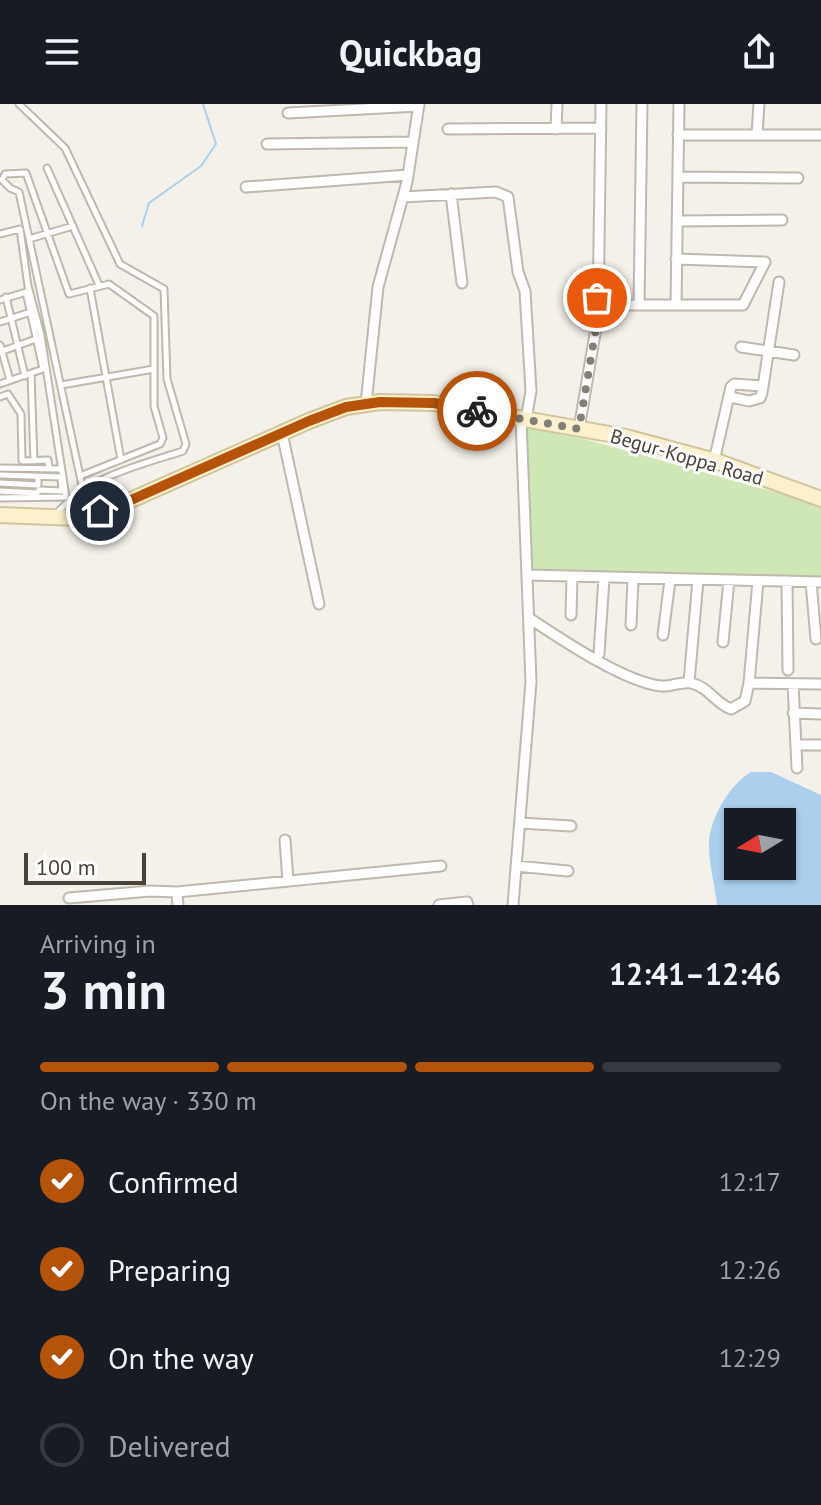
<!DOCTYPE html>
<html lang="en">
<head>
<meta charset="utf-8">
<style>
  :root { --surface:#171b24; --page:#20242c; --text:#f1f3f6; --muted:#9ea1a6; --line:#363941; --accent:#b45309 }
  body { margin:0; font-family:"PT Sans",sans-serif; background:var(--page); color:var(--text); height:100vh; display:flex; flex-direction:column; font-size:30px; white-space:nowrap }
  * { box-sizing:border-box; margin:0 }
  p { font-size:26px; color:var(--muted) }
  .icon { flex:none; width:44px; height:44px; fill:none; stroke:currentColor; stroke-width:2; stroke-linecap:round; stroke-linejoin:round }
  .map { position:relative; height:801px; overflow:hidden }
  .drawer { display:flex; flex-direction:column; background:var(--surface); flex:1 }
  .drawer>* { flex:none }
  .needle { width:52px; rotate:260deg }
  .tools { position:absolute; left:724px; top:704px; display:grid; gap:16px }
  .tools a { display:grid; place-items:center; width:72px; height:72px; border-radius:0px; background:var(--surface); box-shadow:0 2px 6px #0004; font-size:40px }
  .scale { position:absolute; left:24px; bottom:20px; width:122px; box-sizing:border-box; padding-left:8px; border:4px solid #484238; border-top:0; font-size:22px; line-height:28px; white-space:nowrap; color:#484238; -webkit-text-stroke:6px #fff; paint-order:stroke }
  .pin { position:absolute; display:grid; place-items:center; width:68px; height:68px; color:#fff; margin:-34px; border:4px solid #fff; border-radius:50%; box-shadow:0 2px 8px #0007 }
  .courier { position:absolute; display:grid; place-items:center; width:80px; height:80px; margin:-40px; border:6px solid #b45309; border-radius:50%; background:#fff; color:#222; box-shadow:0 2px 10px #0007 }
  .summary em { font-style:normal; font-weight:700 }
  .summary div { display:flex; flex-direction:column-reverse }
  .summary { display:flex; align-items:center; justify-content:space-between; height:136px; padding:0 40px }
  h1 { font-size:52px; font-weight:700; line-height:60px }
  .bar { display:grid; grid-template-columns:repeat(4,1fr); gap:12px 8px; align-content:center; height:96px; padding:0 40px }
  .bar i { height:10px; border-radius:6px; background:var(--line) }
  .bar .selected { background:var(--accent) }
  .bar p { grid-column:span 4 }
  ol { padding:0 40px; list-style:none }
  li { display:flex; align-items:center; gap:24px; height:88px }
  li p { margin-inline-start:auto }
  li .icon { padding:8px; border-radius:50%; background:var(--accent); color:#fff; stroke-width:4 }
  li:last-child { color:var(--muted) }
  li i { width:44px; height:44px; border:4px solid var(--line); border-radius:50% }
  header { display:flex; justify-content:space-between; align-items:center; height:104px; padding:0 40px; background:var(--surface); font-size:36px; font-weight:700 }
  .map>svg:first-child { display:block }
  .green { fill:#cfe6b5 }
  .water { fill:#aad0ed; fill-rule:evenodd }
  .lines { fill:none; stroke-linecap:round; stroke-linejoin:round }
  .stream { stroke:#aad0ed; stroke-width:2 }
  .lane-casing { stroke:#bfb9ad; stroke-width:9 }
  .street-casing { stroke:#bfb9ad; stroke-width:13 }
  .secondary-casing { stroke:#d1c59c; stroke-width:18 }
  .lane { stroke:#fff; stroke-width:5 }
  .street { stroke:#fff; stroke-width:9 }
  .secondary { stroke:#fcf1cc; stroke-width:14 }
  .done { stroke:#847f76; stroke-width:8; stroke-dasharray:0 14.4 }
  .route { stroke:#b45309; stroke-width:10 }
  .labels { text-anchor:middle; stroke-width:6; stroke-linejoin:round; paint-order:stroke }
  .street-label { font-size:20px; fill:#484238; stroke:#fff }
</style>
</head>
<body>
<header><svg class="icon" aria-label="menu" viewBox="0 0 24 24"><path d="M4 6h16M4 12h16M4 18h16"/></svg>Quickbag<svg class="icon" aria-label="share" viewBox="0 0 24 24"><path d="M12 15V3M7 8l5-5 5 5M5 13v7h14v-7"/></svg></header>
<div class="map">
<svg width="821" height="801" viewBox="0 0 821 801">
  <rect width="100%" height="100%" fill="#f4f1ea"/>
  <!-- green -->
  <path class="green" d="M 528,324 L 584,335 L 821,401 L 821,474 L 536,467 L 529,458 Z"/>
  <!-- water -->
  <path class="water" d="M 751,668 L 771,668 L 821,691 L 821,801 L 717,801 C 715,781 708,757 709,737 C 711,713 730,680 751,668 ZM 738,718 L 782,718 L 782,762 L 738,762 Z"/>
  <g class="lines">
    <!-- stream -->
    <path class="stream" d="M 142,122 L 149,99 L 201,62 L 216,40 L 203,0"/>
    <!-- lane casing -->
    <g class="lane-casing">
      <path id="lane" d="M 19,0 L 65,44 L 120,160 L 164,185 L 167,275 L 186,340 L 183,347 C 137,362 90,372 57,409
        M 47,64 L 99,181
        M 0,130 L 20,125 L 28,182 L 41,231 L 66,393
        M 29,135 L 73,122
        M 90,184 L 121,356
        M 6,193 L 25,272
        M 0,196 L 26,188 L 43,265 L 0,280
        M 0,218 L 31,208
        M 0,241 L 10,276
        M 0,248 L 36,235
        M 31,270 L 34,357
        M 61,281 L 154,265
        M 0,293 L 8,290 L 21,310 L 22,357 L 48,356 L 49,365
        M 0,364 L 61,365
        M 0,371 L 61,373 L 62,387 L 39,386 L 37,389 L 0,387
        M 80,372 L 160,340 L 163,334 L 154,302 L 154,212 L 109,180 L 69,190 L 26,69 L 5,70 L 2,76 L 10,84 L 19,88 L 83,386
        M 0,379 L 38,381 L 38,373
        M 0,394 L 66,393"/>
    </g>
    <!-- street casing -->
    <g class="street-casing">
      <path id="street" d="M 288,9 L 419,2
        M 448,25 L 601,24
        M 556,25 L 557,0
        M 757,30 L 759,0
        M 678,31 L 821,31
        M 267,40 L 413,38
        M 678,73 L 798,74
        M 246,83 L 408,71
        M 451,90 L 462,179
        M 403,93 L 496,88 L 508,93 L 518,168 L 525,187 L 531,287 L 526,315
        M 677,117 L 782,116
        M 639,201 L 642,0
        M 676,201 L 679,0
        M 598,212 L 604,203 L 612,201 L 743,201 L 765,158 L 676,155
        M 741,243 L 794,251
        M 730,293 L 749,297 L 760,294 L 762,289 L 779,178
        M 366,300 L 378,183 L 407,78 L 419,0
        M 579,325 L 598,212 L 601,0
        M 282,329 L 319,500
        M 714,357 L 731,283 L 734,280 L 763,282
        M 528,471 L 821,478
        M 787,477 L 788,566
        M 811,478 L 816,535
        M 571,511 L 572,473
        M 529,514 C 561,535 624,578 661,582 C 671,583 681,577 691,579 C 709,583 715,599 731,605 L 745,597 L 749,579 L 821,580
        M 631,521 L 633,475
        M 663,531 L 670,476
        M 723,538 L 729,476
        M 599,550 L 604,474
        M 689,578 L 698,476
        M 749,579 L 758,477
        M 793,580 L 797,664
        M 793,609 L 821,610
        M 796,641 L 821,641
        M 520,719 L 571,722
        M 285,736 L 288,777
        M 516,762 L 568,767
        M 177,788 L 441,762
        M 69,794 L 150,787 L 177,788 L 178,801
        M 439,801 L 467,798 L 468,801
        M 513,801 L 531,578 L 521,315"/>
    </g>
    <!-- secondary casing -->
    <g class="secondary-casing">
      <path id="secondary" d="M 0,411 L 77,414 L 122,400 L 309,317 L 346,303 L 380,298 L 434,299 L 626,333 L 719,358 L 821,395"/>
    </g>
    <!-- lane -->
    <use href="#lane" class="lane"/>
    <!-- street -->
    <use href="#street" class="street"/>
    <!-- secondary -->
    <use href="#secondary" class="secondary"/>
  </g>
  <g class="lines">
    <!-- done -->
    <path class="done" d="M 477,307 L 579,325 L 598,212 L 597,194"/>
    <!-- route -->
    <path class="route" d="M 100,407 L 122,400 L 309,317 L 346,303 L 380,298 L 434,299 L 477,307"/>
  </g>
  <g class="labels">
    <!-- street labels -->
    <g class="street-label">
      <text transform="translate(687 353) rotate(16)" y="7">Begur-Koppa Road</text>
    </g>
  </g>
</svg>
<div class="tools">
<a><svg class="needle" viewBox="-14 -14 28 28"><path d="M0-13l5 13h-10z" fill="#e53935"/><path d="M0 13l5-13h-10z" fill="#9ea1a6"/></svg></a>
</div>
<div class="scale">100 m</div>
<div class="pin" style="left:597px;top:194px;background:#ea580c"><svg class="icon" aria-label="bag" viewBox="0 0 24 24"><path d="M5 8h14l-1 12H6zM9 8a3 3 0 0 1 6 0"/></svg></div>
<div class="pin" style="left:100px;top:407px;background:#1f2937"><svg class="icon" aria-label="home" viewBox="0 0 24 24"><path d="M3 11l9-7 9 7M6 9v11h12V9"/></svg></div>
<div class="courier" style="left:477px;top:307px"><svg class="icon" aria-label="bike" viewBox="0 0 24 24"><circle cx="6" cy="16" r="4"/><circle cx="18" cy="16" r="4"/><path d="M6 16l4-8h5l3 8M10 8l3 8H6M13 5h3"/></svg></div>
</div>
<section class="drawer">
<div class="summary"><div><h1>3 min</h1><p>Arriving in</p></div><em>12:41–12:46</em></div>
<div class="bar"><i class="selected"></i><i class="selected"></i><i class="selected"></i><i></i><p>On the way · 330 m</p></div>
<ol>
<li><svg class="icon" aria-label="check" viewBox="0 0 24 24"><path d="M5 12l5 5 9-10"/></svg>Confirmed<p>12:17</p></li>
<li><svg class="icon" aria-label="check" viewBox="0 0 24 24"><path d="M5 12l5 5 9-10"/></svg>Preparing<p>12:26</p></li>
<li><svg class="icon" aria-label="check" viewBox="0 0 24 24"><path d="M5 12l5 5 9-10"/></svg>On the way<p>12:29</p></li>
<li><i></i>Delivered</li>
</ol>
</section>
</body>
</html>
